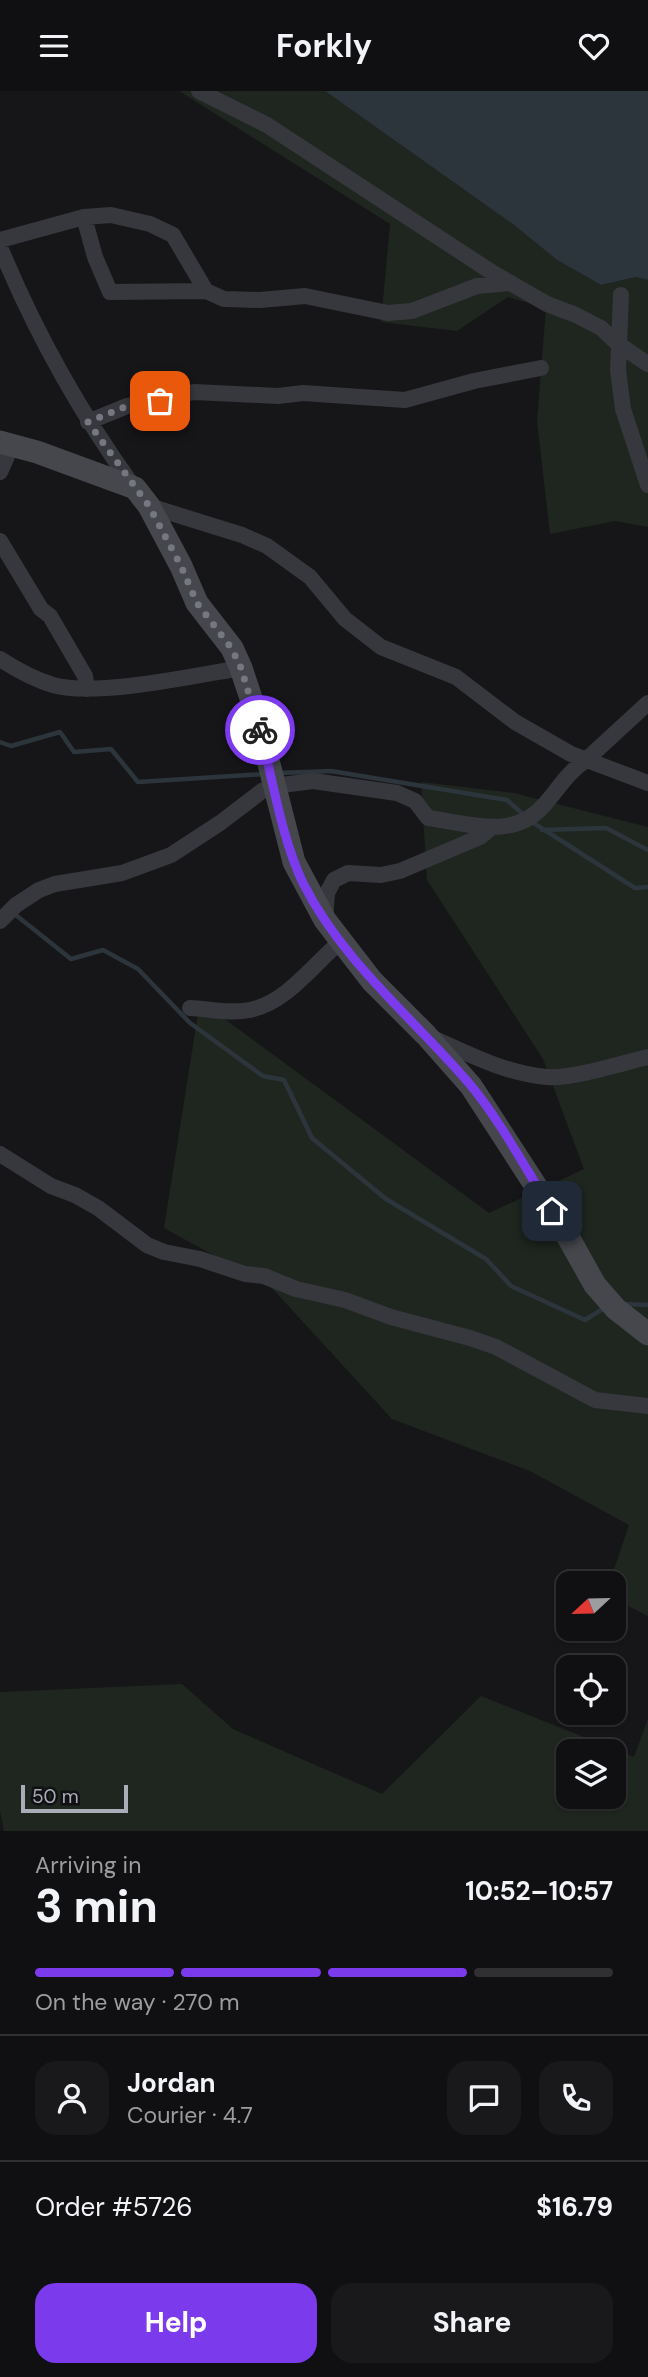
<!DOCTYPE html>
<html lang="en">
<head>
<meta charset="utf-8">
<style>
  :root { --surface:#101012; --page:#19191b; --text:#f1f3f6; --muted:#9c9d9f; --line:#303032; --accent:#7c3aed }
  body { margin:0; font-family:"DM Sans",sans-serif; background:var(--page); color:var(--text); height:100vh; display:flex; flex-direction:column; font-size:26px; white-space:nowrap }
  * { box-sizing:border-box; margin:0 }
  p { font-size:23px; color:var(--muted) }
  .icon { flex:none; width:38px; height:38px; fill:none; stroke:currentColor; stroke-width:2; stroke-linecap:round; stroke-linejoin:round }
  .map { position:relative; height:1740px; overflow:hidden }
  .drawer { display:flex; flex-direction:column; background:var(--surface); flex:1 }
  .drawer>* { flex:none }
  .needle { width:46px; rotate:248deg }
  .fabs { position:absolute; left:556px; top:1480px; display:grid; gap:14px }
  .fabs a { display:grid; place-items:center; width:70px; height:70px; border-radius:14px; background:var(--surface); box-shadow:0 2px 5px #0004,0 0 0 2px var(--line); font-size:35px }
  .scale { position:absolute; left:21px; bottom:18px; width:107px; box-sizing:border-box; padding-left:7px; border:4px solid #a8adb8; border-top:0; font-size:19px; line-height:24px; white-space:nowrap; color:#a8adb8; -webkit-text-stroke:5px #111113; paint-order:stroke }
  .pin { position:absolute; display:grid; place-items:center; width:60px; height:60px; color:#fff; margin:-30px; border-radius:14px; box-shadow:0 4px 10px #0006 }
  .courier { position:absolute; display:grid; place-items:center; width:70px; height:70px; margin:-35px; border:5px solid #7c3aed; border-radius:50%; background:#fff; color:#222; box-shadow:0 2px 9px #0007 }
  .head em { font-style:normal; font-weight:700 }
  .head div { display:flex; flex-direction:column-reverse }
  .head { display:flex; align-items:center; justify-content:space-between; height:119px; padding:0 35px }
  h1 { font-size:46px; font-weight:700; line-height:52px }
  .bar { display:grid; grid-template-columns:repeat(4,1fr); gap:10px 7px; align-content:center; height:84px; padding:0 35px }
  .bar i { height:9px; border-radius:5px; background:var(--line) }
  .bar .active { background:var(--accent) }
  .bar p { grid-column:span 4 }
  .line { display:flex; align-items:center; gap:18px; padding:0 35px; border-top:2px solid var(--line) }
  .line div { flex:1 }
  .round { display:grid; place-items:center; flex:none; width:74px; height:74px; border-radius:21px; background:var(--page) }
  .button { display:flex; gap:14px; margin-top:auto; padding:14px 35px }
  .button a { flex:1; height:80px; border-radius:21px; background:var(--accent); color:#fff; font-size:28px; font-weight:700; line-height:80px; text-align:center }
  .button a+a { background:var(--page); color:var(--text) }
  header { display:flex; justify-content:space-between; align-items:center; height:91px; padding:0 35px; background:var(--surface); font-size:32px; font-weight:700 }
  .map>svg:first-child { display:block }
  .green { fill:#1e261f; fill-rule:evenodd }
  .water { fill:#2c353c }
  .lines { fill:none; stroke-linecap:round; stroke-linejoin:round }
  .stream { stroke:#2c353c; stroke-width:4.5 }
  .street { stroke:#37383d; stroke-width:16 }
  .secondary { stroke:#45474d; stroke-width:23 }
  .done { stroke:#757880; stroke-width:7; stroke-dasharray:0 12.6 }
  .route { stroke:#7c3aed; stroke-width:9 }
</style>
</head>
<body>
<header><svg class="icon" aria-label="menu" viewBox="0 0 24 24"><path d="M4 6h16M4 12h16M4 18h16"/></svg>Forkly<svg class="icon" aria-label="heart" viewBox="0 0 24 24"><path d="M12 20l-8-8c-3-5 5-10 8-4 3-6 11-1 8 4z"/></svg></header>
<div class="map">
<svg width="648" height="1740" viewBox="0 0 648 1740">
  <rect width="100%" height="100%" fill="#161618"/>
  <!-- green -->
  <path class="green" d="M 179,0 L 325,0 L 514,134 L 557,169 L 601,194 L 636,186 L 648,189 L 648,436 L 615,430 L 550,443 L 537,330 L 546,217 L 508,206 L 457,240 L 381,231 L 390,133 Z
    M 421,691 L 514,702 L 648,736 L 648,1525 L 614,1508 L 614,1493 L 609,1493 L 629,1434 L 530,1380 L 392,1328 L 271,1196 L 164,1137 L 200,910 L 489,1122 L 584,1078 L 543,968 L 427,789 Z
    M 182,1593 L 233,1638 L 382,1703 L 481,1605 L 634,1666 L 648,1628 L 648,1740 L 4,1740 L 0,1720 L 0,1601 ZM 569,1661 L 614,1661 L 614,1706 L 569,1706 Z"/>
  <!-- water -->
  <path class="water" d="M 325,0 L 648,0 L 648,189 L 636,186 L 601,194 L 557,169 L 514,134 Z"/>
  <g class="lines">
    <!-- stream -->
    <path class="stream" d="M 0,651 L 11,655 L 60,641 L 74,661 L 111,658 L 138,691 L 264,683
      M 280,682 L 331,680 L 507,709 L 525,725
      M 532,731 L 635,797 L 648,796
      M 542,739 L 606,737 L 648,759
      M 12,821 L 71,868 L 103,859 L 138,878 L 190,932 L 263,985 L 284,989 L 312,1047 L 386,1108 L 486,1168 L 511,1195 L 585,1229 L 606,1216
      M 624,1213 L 648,1214"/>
    <!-- street -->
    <path class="street" d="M 199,0 L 267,34 L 493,182 L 547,213 L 576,224 L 601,237 L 618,253 L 648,273
      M 84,126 L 95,166 L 110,201 L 206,200
      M 0,149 L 84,126 L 111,124 L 150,133 L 173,144 L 206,200 L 224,208 L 260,209 L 305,205 L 388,222 L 412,220 L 477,195 L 511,192
      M 0,156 C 35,241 79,320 133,395
      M 621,204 L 618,279 L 623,318 L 648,394
      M 88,331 L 127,315 L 194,301 L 278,305 L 303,302 L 405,309 L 474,290 L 541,277
      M 0,381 L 12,354
      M 149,415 L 242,444 L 267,455 L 310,486 L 345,528 L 381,556 L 456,586 L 515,631 L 571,663 L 648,692
      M 0,450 L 41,518 L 50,525 L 85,585 L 87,598
      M 0,568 C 17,579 33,588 53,594 C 97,606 193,585 241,577
      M 325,829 L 327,802 L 334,789 L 348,782 L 381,784 L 400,780 L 480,746 L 491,737
      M 0,830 L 16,814 L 39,799 L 55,793 L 122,782 L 171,764 L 220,732 L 262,700 L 274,695 L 313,690 L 397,702 L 415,710 L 428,727 C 469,732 514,750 545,713 C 559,697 568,681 586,669 L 648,612
      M 190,917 C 210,918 230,923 250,919 C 286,912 313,874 340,851
      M 435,948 C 470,964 508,983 547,986 C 573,988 621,972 648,966
      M 0,1063 L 51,1095 L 75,1104 L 98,1117 L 147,1154 L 164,1161 L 200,1168 L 245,1183 L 264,1185 L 296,1198 L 345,1209 L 391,1226 L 470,1247 L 496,1256 L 595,1309 L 648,1315"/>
    <!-- secondary -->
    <path class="secondary" d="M 0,351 L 37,361 L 135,397 L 149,415 L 181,475 L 197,512 L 232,557 L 241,577 L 256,622 L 294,771 L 325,829 L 372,890 L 426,944 L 471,995 L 563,1137 L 595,1194 L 616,1218 L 648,1243"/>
  </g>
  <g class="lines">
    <!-- done -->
    <path class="done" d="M 160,310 L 127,315 L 88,331 L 149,415 L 181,475 L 197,512 L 232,558 L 241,577 L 260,639"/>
    <!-- route -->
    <path class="route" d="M 260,639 C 272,686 282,749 303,792 C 342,870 412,926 468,991 C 498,1026 527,1080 552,1120"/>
  </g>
</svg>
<div class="fabs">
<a><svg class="needle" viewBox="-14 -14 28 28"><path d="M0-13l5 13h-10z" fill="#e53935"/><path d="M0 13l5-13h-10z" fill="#9c9d9f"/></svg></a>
<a><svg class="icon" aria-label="locate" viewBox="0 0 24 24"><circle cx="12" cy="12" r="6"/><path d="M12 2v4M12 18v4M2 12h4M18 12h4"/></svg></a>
<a><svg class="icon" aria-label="layers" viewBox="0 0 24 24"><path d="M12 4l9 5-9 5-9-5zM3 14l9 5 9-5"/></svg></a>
</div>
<div class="scale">50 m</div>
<div class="pin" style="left:160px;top:310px;background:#ea580c"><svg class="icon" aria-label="bag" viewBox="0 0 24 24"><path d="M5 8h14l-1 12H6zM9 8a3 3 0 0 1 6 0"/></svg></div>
<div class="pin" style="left:552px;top:1120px;background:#1f2937"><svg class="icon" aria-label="home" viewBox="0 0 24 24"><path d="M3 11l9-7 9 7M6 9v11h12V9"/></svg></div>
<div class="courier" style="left:260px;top:639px"><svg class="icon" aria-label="bike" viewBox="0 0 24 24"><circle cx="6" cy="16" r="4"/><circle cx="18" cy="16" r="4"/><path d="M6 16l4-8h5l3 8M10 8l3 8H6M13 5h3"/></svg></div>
</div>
<section class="drawer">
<div class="head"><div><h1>3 min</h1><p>Arriving in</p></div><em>10:52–10:57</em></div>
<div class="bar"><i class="active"></i><i class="active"></i><i class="active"></i><i></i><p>On the way · 270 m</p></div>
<div class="line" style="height:126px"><a class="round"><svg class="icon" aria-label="person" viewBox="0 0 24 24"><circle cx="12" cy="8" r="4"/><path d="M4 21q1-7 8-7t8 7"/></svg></a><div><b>Jordan</b><p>Courier · 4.7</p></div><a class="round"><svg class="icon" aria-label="chat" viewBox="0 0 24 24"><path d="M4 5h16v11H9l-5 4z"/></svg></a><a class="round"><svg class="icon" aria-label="phone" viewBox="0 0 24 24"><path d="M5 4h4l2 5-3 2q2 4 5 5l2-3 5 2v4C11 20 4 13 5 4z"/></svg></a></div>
<div class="line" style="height:91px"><div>Order #5726</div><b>$16.79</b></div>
<div class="button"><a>Help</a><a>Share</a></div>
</section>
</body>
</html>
